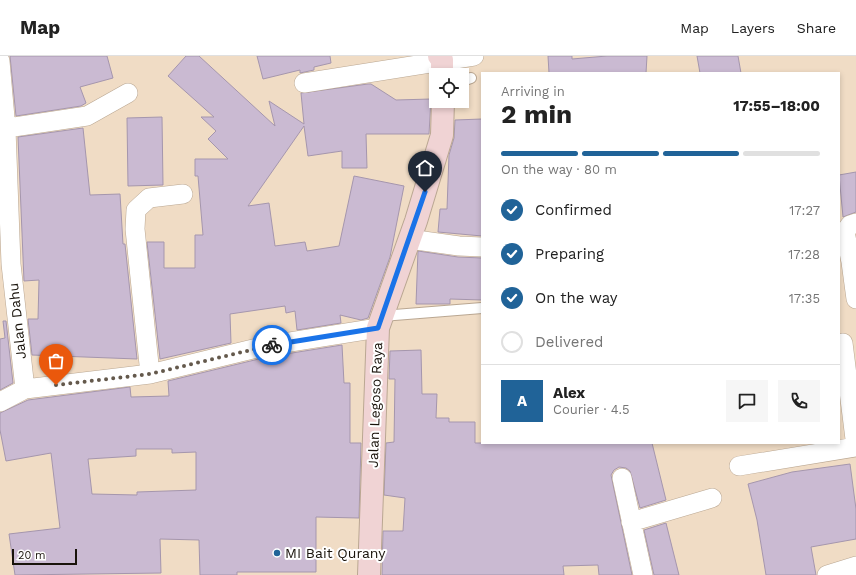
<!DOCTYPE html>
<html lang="en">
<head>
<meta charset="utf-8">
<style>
  :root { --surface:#fff; --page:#f6f6f6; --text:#222; --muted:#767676; --line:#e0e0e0; --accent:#206398 }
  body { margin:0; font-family:"Work Sans",sans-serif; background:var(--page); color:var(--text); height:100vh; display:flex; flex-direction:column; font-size:15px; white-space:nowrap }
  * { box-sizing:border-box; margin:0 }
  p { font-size:13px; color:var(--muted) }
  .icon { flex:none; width:22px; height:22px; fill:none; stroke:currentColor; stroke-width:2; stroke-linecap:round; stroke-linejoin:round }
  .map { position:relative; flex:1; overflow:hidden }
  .side { position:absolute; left:481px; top:16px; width:359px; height:372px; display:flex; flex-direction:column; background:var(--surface); border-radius:0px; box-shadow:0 2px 6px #0003 }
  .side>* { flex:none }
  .buttons { position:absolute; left:429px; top:12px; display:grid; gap:8px }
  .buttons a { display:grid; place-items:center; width:40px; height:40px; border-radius:0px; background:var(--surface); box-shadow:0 2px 6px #0003; font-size:20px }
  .scale { position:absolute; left:12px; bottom:10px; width:65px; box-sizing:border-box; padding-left:4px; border:2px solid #19130b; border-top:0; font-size:11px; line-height:14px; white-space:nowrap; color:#19130b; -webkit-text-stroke:3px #fff; paint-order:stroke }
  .pin { position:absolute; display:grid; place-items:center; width:34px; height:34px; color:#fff; margin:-41px -17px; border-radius:50% 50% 50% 0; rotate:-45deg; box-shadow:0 0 4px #0007 }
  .pin .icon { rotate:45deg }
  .courier { position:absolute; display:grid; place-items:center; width:40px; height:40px; margin:-20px; border:3px solid #1a73e8; border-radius:50%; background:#fff; color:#222; box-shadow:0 1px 5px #0007 }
  .overview em { font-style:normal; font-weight:700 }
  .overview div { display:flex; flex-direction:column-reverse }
  .overview { display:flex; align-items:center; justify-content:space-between; height:68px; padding:0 20px }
  h1 { font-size:26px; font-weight:700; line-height:30px }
  .bar { display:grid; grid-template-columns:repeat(4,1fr); gap:6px 4px; align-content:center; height:48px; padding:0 20px }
  .bar i { height:5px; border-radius:3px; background:var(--line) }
  .bar .selected { background:var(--accent) }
  .bar p { grid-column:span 4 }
  .line { display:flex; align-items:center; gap:10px; padding:0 20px; border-top:1px solid var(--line) }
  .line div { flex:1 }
  .round { display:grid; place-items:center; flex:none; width:42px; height:42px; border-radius:0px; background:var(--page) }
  ol { padding:0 20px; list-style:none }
  li { display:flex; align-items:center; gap:12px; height:44px }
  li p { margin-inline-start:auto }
  li .icon { padding:4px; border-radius:50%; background:var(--accent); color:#fff; stroke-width:4 }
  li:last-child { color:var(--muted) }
  li i { width:22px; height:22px; border:2px solid var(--line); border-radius:50% }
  header { display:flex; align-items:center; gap:24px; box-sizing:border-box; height:56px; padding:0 20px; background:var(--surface); border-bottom:1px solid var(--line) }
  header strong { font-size:19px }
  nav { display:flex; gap:22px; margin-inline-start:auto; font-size:14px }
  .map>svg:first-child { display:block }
  .building { fill:#cabad2; stroke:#a596ad; fill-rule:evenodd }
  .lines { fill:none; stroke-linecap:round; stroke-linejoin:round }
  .lane-casing { stroke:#baa792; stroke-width:12 }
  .street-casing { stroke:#baa792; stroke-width:20 }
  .secondary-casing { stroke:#baa792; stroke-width:24 }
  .lane { stroke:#fff; stroke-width:10 }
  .street { stroke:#fff; stroke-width:19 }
  .secondary { stroke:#f0d3d4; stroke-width:22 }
  .done { stroke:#64594c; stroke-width:4; stroke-dasharray:0 7.2 }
  .route { stroke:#1a73e8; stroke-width:5 }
  .poi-dot { fill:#206398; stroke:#fff; stroke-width:1.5 }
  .labels { text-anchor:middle; stroke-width:4; stroke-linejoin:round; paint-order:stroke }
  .street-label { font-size:14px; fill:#19130b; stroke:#fff }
  .poi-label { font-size:14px; fill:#19130b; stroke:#fff; text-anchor:start }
</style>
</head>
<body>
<header>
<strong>Map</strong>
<nav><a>Map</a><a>Layers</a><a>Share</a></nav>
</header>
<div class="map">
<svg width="856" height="519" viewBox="0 0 856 519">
  <rect width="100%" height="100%" fill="#f0dcc5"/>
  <!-- building -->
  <path class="building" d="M 10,0 L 107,0 L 113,22 L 80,31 L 86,47 L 81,50 L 16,60 Z
    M 186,0 L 199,0 L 275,70 L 269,45 L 304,68 L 301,37 L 368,28 L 371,28 L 396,44 L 431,43 L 429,78 L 366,78 L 367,112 L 342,112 L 342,95 L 308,100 L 304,70 L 248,150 L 269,147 L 275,190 L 305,186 L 307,195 L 339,190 L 354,120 L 404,130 L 390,201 L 368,262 L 361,264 L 340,259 L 341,267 L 297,274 L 295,255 L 286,257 L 285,250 L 230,258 L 231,287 L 160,303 L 147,186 L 164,186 L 164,212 L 195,212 L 195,179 L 203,179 L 198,120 L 195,120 L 195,103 L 228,103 L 208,83 L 216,75 L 201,61 L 214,61 L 168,20 Z
    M 257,0 L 330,0 L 331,7 L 314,11 L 314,14 L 300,17 L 300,14 L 263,23 Z
    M 548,0 L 572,0 L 572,3 L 607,0 L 647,0 L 646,17 L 549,17 Z
    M 697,0 L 738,0 L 741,17 L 700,17 Z
    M 162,61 L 163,129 L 128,130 L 127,62 Z
    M 482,63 L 482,180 L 438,176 L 440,153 L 447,153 L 449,99 L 454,82 L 455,64 Z
    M 83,72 L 90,139 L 120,138 L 123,188 L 125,188 L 137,303 L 32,299 L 28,263 L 38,263 L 39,224 L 24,225 L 18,81 Z
    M 856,116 L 856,156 L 843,161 L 839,119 Z
    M 418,195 L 458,201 L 482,202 L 482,244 L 450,243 L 450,248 L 416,248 Z
    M 3,265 L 6,265 L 13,327 L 0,334 L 0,283 L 5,282 Z
    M 342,289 L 344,327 L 350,327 L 350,387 L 361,387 L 359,462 L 316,461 L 316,516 L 237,516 L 237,519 L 200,519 L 199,484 L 160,483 L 161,517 L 15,519 L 9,478 L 60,472 L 51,397 L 6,405 L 0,374 L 0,357 L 28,344 L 130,331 L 131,341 L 169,340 L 168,325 L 267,301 ZM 136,393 L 172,393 L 172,397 L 196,396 L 196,434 L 137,436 L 137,439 L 92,438 L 88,403 L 136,400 Z
    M 421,294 L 422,338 L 437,338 L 436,362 L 449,362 L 449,366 L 475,366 L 475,387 L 652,387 L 666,444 L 640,452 L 630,415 L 626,412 L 619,411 L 614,414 L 611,419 L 632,519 L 599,519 L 598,509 L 563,510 L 564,519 L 382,519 L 383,475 L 403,475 L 405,442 L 384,439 L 386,387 L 394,386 L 395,323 L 389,323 L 390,295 Z
    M 850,408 L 856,453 L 856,483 L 811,491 L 816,519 L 766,519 L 757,464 L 748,428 L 792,416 Z
    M 666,467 L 679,519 L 654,519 L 644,474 Z"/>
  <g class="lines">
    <!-- lane casing -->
    <g class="lane-casing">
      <path id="lane" d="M 462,25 L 471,22
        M 382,260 L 482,252"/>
    </g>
    <!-- street casing -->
    <g class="street-casing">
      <path id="street" d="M 0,5 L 6,73 L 11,208 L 25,333
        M 304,27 L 474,0
        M 0,73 L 87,60 L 128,37
        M 856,167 L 850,169 L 845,176 L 851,206 L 856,243
        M 409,183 L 459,190 L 482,191
        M 150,318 L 135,173 L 136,154 L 149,142 L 183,138
        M 0,346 L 25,333 L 150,318 L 265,290 L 378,272
        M 739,410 L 856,391 L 843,287
        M 622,422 L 643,519
        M 631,466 L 712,442
        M 827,519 L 856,510"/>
    </g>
    <!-- secondary casing -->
    <g class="secondary-casing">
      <path id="secondary" d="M 439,0 L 442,4 L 442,19
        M 369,519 L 378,272 L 416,165 L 442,79 L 443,45"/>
    </g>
    <!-- lane -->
    <use href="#lane" class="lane"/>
    <!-- street -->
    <use href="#street" class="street"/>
    <!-- secondary -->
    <use href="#secondary" class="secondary"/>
  </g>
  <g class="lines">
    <!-- done -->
    <path class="done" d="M 56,329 L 150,318 L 272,289"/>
    <!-- route -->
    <path class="route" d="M 272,289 L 378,272 L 425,136"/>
  </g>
  <!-- markers -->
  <circle class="poi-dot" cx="277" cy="497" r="4"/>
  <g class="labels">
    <!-- street labels -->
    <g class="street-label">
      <text transform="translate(17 265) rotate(-96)" y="5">Jalan Dahu</text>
      <text transform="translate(375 349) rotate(-88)" y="5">Jalan Legoso Raya</text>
    </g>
    <!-- poi labels -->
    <g class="poi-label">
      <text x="285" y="502">MI Bait Qurany</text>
    </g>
  </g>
</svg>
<div class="buttons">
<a><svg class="icon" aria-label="locate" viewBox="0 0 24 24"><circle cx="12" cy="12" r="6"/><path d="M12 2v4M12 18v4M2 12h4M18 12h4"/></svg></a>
</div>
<div class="scale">20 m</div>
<div class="pin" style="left:56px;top:329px;background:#ea580c"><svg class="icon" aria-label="bag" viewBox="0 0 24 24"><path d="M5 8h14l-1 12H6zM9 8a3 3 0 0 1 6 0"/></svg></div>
<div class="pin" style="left:425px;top:136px;background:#1f2937"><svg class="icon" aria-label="home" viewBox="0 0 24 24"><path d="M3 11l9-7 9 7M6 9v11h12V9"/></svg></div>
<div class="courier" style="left:272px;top:289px"><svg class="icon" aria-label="bike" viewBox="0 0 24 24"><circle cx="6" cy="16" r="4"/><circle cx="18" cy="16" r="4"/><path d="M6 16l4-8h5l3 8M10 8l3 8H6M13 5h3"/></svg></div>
<section class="side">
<div class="overview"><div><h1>2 min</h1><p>Arriving in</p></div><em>17:55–18:00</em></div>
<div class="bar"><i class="selected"></i><i class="selected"></i><i class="selected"></i><i></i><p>On the way · 80 m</p></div>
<ol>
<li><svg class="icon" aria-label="check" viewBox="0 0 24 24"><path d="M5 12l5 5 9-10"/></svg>Confirmed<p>17:27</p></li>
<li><svg class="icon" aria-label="check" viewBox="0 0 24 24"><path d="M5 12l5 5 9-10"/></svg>Preparing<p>17:28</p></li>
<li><svg class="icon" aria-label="check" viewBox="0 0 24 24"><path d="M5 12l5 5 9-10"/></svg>On the way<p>17:35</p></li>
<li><i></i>Delivered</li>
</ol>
<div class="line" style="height:72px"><b class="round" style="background:var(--accent);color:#fff">A</b><div><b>Alex</b><p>Courier · 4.5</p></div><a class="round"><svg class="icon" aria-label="chat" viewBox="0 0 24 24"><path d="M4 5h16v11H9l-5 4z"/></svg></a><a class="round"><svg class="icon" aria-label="phone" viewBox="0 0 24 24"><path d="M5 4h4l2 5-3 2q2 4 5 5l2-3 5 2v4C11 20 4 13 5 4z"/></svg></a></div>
</section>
</div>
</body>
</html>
